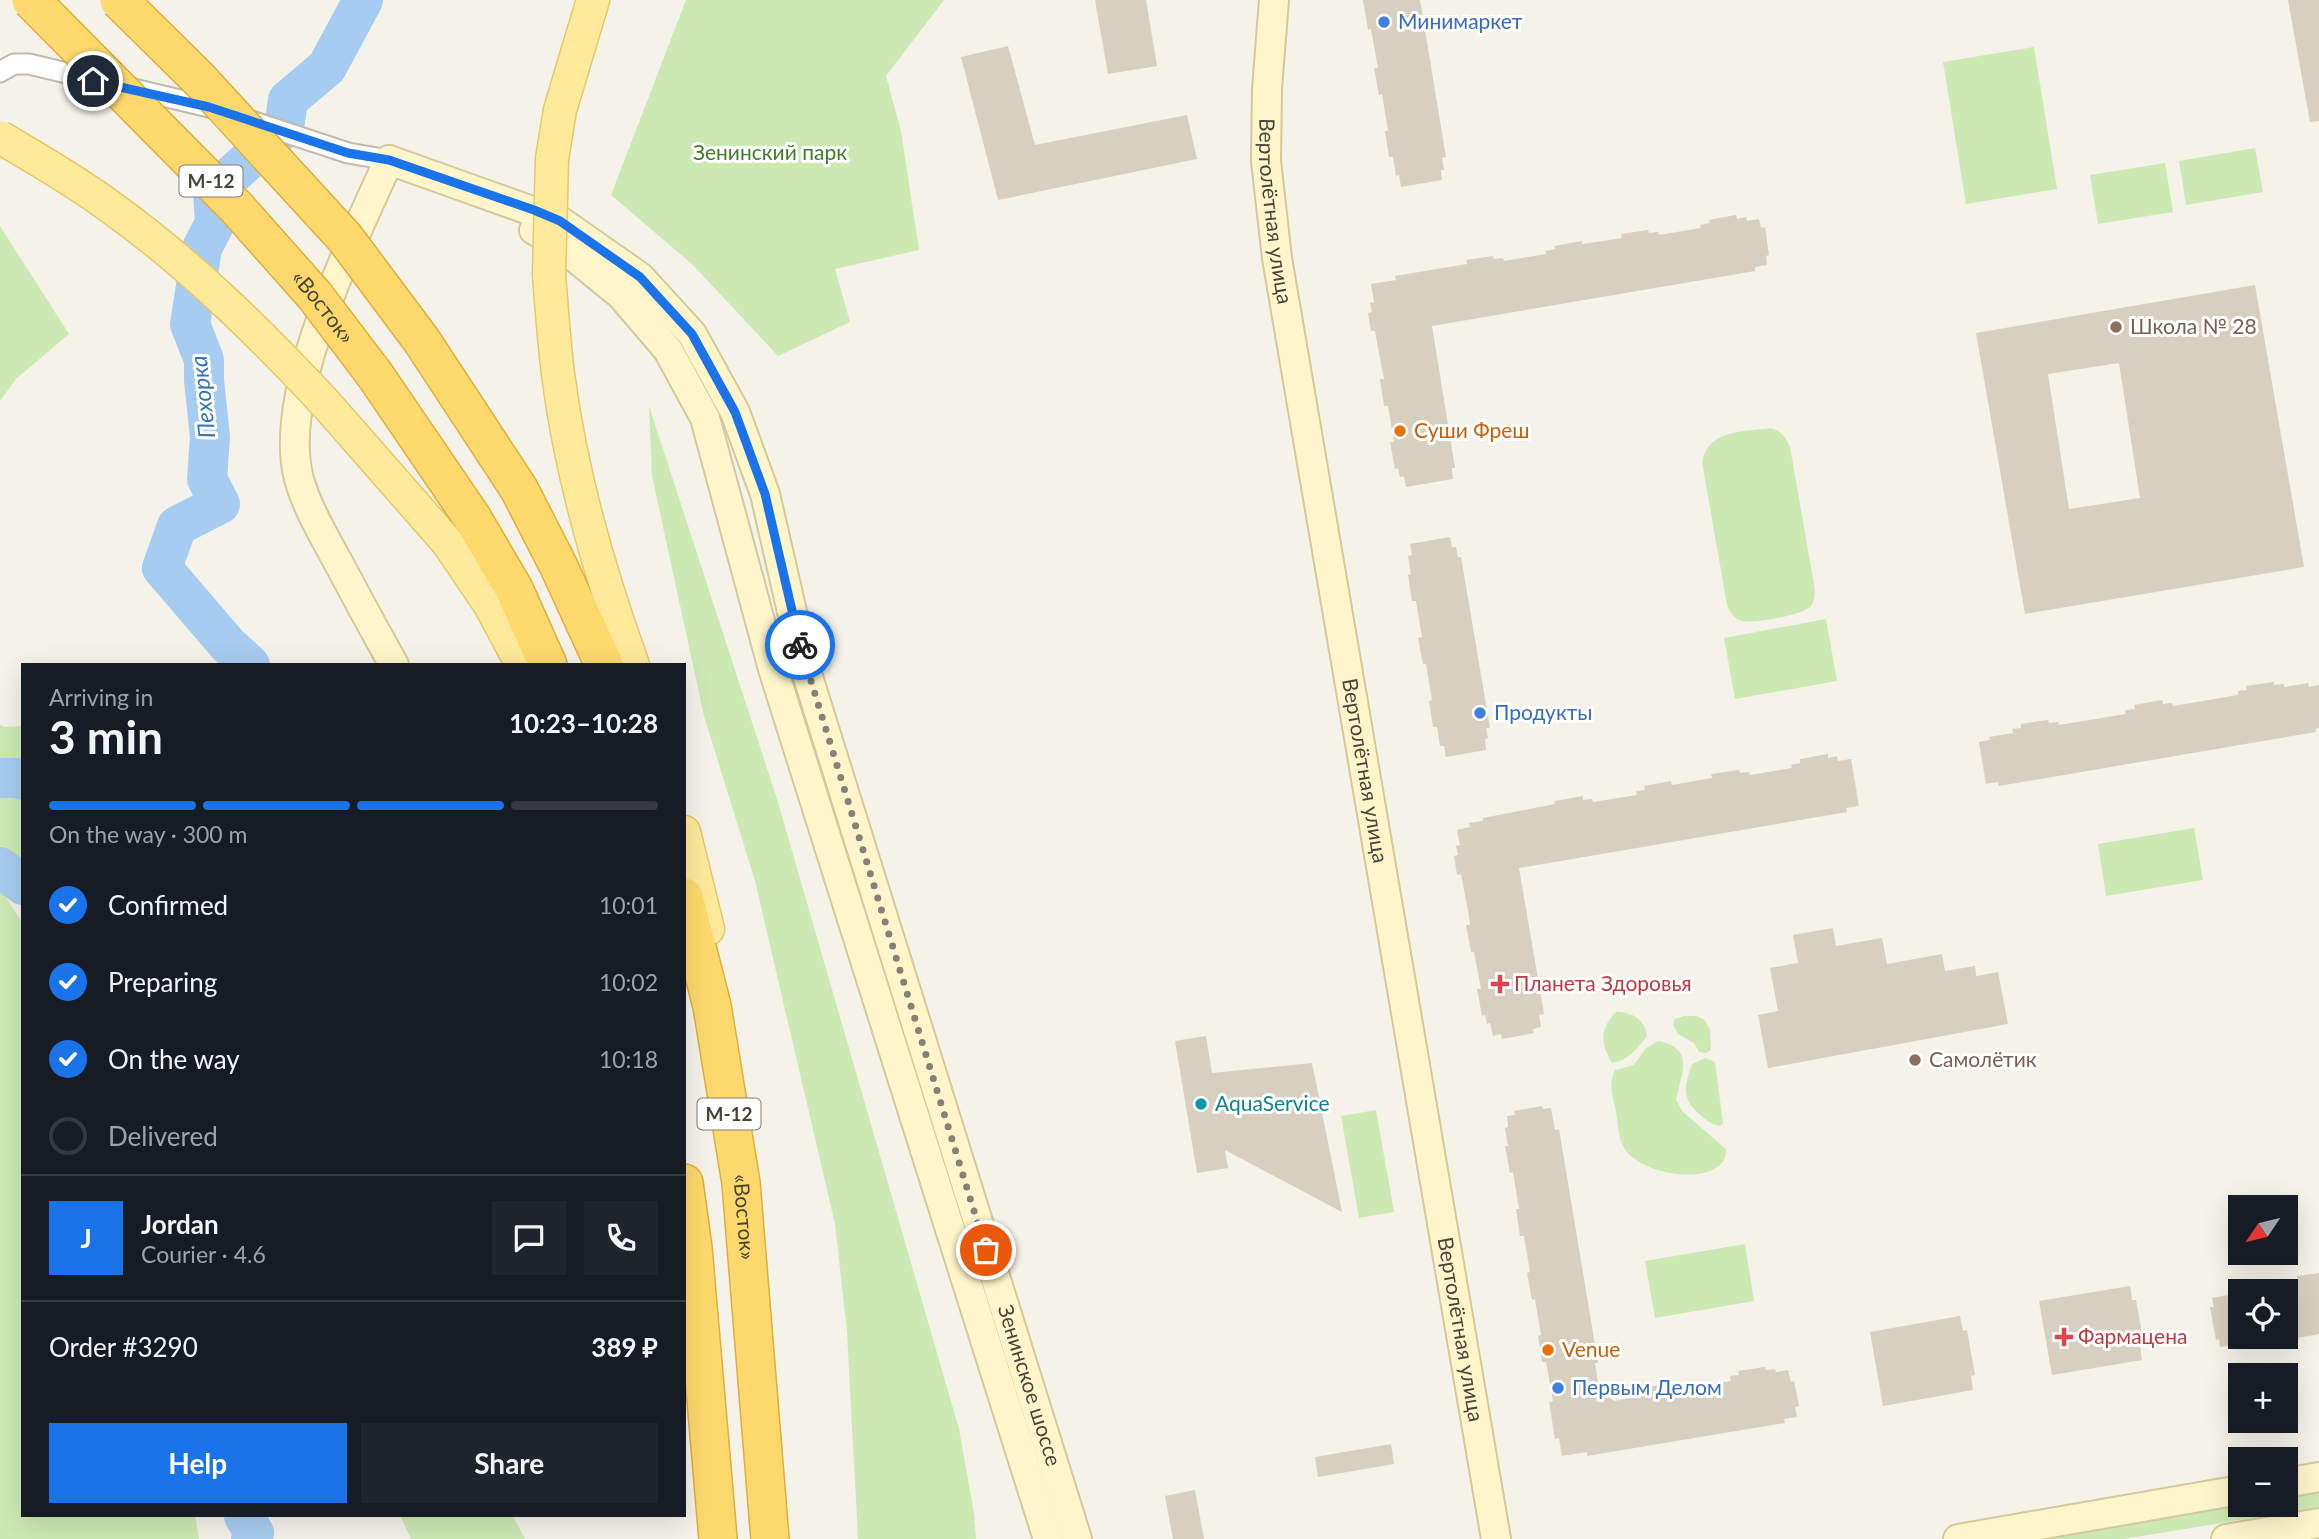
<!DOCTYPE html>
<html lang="en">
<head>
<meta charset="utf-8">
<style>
  :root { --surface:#171b24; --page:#20242c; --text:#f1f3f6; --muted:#9ea1a6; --line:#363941; --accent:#1a73e8 }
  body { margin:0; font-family:Lato,sans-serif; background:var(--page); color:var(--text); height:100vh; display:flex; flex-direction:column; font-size:26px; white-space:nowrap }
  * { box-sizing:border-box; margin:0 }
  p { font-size:23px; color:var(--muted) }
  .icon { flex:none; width:38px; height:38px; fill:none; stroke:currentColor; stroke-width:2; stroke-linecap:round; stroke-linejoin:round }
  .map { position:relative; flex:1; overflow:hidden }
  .drawer { position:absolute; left:21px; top:663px; width:665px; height:854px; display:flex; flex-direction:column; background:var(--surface); border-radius:0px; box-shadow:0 7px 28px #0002 }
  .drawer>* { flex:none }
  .needle { width:46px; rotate:235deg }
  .controls { position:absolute; left:2228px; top:1195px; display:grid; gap:14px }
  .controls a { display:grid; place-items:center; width:70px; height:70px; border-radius:0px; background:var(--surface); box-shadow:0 7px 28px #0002; font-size:35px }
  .pin { position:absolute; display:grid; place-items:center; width:60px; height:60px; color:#fff; margin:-30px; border:4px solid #fff; border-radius:50%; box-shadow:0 2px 7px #0007 }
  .courier { position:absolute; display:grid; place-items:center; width:70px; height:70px; margin:-35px; border:5px solid #1a73e8; border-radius:50%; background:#fff; color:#222; box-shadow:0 2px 9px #0007 }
  .head em { font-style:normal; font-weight:700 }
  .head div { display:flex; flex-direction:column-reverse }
  .head { display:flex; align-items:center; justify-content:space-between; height:119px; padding:0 28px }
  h1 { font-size:46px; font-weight:700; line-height:52px }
  .bar { display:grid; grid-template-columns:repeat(4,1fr); gap:10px 7px; align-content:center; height:84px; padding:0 28px }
  .bar i { height:9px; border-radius:5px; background:var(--line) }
  .bar .active { background:var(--accent) }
  .bar p { grid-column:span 4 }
  .line { display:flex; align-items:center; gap:18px; padding:0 28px; border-top:2px solid var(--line) }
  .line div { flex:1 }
  .round { display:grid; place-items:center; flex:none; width:74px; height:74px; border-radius:0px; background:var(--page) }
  ol { padding:0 28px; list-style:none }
  li { display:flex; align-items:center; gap:21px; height:77px }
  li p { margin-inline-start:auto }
  li .icon { padding:7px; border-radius:50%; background:var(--accent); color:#fff; stroke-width:4 }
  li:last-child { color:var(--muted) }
  li i { width:38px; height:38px; border:4px solid var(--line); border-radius:50% }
  .button { display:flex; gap:14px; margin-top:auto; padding:14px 28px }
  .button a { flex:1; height:80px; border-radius:0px; background:var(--accent); color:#fff; font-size:28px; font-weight:700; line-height:80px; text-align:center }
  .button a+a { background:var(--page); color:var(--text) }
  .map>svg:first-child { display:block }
  .green { fill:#cce9b3 }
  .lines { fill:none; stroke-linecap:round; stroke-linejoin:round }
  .river { stroke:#a7ccf1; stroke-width:40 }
  .building { fill:#d7cfbf; fill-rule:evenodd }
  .street-casing { stroke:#c0bbac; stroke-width:23 }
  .secondary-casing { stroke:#d4c99a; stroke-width:32 }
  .primary-casing { stroke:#e4c969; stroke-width:35 }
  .highway-casing { stroke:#ddaf3b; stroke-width:40 }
  .street { stroke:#fff; stroke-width:19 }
  .secondary { stroke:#fef6ca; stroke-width:28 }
  .primary { stroke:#feea9a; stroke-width:32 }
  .highway { stroke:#fdd96d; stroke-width:37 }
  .primary-bridge-casing { stroke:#e4c969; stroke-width:35; stroke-linecap:butt }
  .highway-bridge-casing { stroke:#ddaf3b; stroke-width:40; stroke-linecap:butt }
  .primary-bridge { stroke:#feea9a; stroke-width:32 }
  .highway-bridge { stroke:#fdd96d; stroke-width:37 }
  .done { stroke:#858176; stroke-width:7; stroke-dasharray:0 12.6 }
  .route { stroke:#1a73e8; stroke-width:9 }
  .shop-dot { fill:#3f7fe0; stroke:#fff; stroke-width:2.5 }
  .education-dot { fill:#8d6e63; stroke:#fff; stroke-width:2.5 }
  .food-dot { fill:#e8710a; stroke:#fff; stroke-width:2.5 }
  .health-dot { fill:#e0444e; stroke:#fff; stroke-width:2.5 }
  .culture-dot { fill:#0f9aa8; stroke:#fff; stroke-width:2.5 }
  .labels { text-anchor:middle; stroke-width:6; stroke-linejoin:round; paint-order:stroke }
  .shield { fill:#fff; stroke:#807c74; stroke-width:2 }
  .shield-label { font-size:19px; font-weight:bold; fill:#494438 }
  .shop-label { font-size:21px; fill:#366cbe; stroke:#fff; text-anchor:start }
  .park-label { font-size:21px; fill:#427b2a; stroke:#fff }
  .street-label { font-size:21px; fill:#494438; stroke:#fff }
  .education-label { font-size:21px; fill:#785e54; stroke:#fff; text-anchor:start }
  .food-label { font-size:21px; fill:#c56008; stroke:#fff; text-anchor:start }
  .health-label { font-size:21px; fill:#be3a42; stroke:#fff; text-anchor:start }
  .culture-label { font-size:21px; fill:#0d838f; stroke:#fff; text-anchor:start }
  .water-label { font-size:23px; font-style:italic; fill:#3072b6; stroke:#fff }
</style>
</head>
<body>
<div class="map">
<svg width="2319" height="1539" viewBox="0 0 2319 1539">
  <rect width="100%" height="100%" fill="#f5f2ea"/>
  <!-- green -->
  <path class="green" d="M 686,0 L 944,0 L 886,76 L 901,131 L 919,250 L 835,269 L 850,322 L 778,356 L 693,265 L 611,195 Z
    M 2034,47 L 2057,189 L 1966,204 L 1943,62 Z
    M 2255,148 L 2263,192 L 2186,205 L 2179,161 Z
    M 2165,163 L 2173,212 L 2098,224 L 2090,175 Z
    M 0,226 L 69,334 L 16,379 L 0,401 Z
    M 649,406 L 777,799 L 959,1429 L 974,1513 L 976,1539 L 858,1539 L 847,1332 L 835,1224 L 755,881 L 704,716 L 652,476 Z
    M 1771,428 C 1781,431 1786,437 1790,447 L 1815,590 C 1814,596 1814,602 1811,606 C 1804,615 1752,624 1742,621 C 1734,619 1730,612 1727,605 L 1702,462 C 1708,429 1744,432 1771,428 Z
    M 1826,619 L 1837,681 L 1735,699 L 1724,638 Z
    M 0,725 L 5,727 L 23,726 L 23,858 L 2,891 L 23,924 L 23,1516 L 195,1516 L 199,1539 L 0,1539 Z
    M 2194,828 L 2203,880 L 2106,896 L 2098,844 Z
    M 1616,1012 C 1632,1012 1645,1019 1647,1036 C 1638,1048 1627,1061 1612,1063 C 1600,1043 1600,1028 1616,1012 Z
    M 1684,1016 L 1697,1016 L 1705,1020 L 1710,1030 L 1711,1050 L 1706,1053 L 1699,1052 L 1694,1043 L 1678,1034 L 1673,1025 L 1675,1019 Z
    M 1658,1041 C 1695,1048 1682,1072 1676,1099 L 1682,1111 L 1726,1149 C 1728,1189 1636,1178 1622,1144 C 1618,1134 1618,1122 1616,1112 C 1613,1096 1608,1085 1615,1070 L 1634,1065 L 1646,1048 Z
    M 1705,1058 L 1715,1062 L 1723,1123 L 1720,1126 C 1711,1124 1707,1121 1700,1115 C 1681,1099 1684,1087 1692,1064 Z
    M 1376,1110 L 1394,1212 L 1359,1218 L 1341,1116 Z
    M 1745,1244 L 1754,1301 L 1655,1318 L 1645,1261 Z
    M 2319,1492 L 2319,1507 L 2124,1539 L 2046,1539 L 2245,1505 L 2286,1505 L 2286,1498 Z
    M 400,1516 L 513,1516 L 525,1539 L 411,1539 Z"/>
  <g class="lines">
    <!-- river -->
    <path class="river" d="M 250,665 L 228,645 L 162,568 L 177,526 L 220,504 L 207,479 L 210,437 L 204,380 L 204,360 L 190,324 L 202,248 L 215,223 L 213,192 L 284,128 L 288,100 L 327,67 L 363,0
      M 0,778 L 17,778 L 23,780
      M 0,867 L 23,885
      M 244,1516 L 254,1533 L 251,1539"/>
  </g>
  <!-- building -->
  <path class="building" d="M 1095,0 L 1146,0 L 1157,66 L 1108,74 Z
    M 1363,0 L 1420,0 L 1446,157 L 1442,158 L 1444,170 L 1441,170 L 1442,180 L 1401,187 L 1399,175 L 1396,176 L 1393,157 L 1389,157 L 1385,131 L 1388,131 L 1382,94 L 1379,95 L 1374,68 L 1378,68 L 1371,29 L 1368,30 Z
    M 2288,0 L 2319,0 L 2319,121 L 2310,122 Z
    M 1008,46 L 1035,145 L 1187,115 L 1197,159 L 998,200 L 961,57 Z
    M 1736,215 L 1737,219 L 1746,217 L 1747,221 L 1759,219 L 1761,228 L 1765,227 L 1769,255 L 1766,256 L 1767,265 L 1755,267 L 1755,271 L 1432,326 L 1455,468 L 1452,468 L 1453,479 L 1406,487 L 1404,476 L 1400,477 L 1398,468 L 1395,469 L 1390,442 L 1394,442 L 1388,406 L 1384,406 L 1380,379 L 1384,379 L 1375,331 L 1371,331 L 1368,313 L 1372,312 L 1370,303 L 1374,302 L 1371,284 L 1396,280 L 1395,276 L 1467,264 L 1466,260 L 1493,256 L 1494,259 L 1503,258 L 1504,261 L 1546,254 L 1546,251 L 1555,249 L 1554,246 L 1582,241 L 1582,244 L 1603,241 L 1622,238 L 1621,234 L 1648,230 L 1649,233 L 1658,232 L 1659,235 L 1701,228 L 1700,225 L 1710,223 L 1709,220 Z
    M 2255,285 L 2304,567 L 2025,614 L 1976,333 ZM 2119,363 L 2140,498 L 2069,509 L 2048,374 Z
    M 1450,537 L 1452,547 L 1456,547 L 1458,557 L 1461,557 L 1490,728 L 1486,728 L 1488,738 L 1485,739 L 1486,750 L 1446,757 L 1444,746 L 1440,746 L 1437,727 L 1433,727 L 1429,701 L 1432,700 L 1426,664 L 1423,664 L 1418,638 L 1422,637 L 1416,601 L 1412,601 L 1408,575 L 1411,574 L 1408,556 L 1412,555 L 1410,544 Z
    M 2274,682 L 2274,685 L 2284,684 L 2284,687 L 2308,683 L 2309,687 L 2319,685 L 2319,728 L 2315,729 L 2316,732 L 1999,786 L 1998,782 L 1986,784 L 1979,742 L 1990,740 L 1989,737 L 2013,733 L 2012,729 L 2021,728 L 2021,724 L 2048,720 L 2049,723 L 2058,722 L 2059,725 L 2126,714 L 2125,710 L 2135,709 L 2134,705 L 2162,700 L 2163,704 L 2172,703 L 2173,706 L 2238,695 L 2238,691 L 2247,690 L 2246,686 Z
    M 1828,754 L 1828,758 L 1837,756 L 1838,761 L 1851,759 L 1859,806 L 1846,808 L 1847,812 L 1519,868 L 1544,1014 L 1539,1015 L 1541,1027 L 1533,1029 L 1534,1033 L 1502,1039 L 1501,1034 L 1493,1036 L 1490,1023 L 1487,1024 L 1485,1015 L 1482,1016 L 1477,989 L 1481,989 L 1474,952 L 1471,952 L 1466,925 L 1470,925 L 1469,916 L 1461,874 L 1457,875 L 1454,856 L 1458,855 L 1456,846 L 1460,845 L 1457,830 L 1470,827 L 1469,823 L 1483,821 L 1483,818 L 1555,804 L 1554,801 L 1583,796 L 1583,800 L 1592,799 L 1593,802 L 1637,795 L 1636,791 L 1645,790 L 1644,786 L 1671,781 L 1672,785 L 1712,778 L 1711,774 L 1739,770 L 1740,773 L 1749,772 L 1750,775 L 1792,768 L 1791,765 L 1800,763 L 1800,759 Z
    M 1833,928 L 1836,946 L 1882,938 L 1887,964 L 1942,954 L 1945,971 L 1975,966 L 1976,976 L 1998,972 L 2008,1024 L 1768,1068 L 1758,1015 L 1778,1011 L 1770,968 L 1798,963 L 1793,935 Z
    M 1206,1036 L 1212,1073 L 1312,1063 L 1342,1212 L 1225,1150 L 1228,1168 L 1197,1173 L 1175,1041 Z
    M 1542,1106 L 1543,1109 L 1551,1108 L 1555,1130 L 1559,1129 L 1598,1363 L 1595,1363 L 1599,1390 L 1614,1401 L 1641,1396 L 1641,1392 L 1650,1391 L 1649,1387 L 1677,1382 L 1677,1386 L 1686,1384 L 1687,1388 L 1731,1381 L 1730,1376 L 1739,1375 L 1738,1371 L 1765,1367 L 1766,1370 L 1775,1369 L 1776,1372 L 1788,1370 L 1791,1382 L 1794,1381 L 1799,1406 L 1795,1407 L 1797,1417 L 1784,1419 L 1785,1423 L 1706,1436 L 1587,1456 L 1587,1452 L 1562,1456 L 1559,1438 L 1555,1439 L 1549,1402 L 1553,1401 L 1546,1362 L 1542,1362 L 1538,1336 L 1541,1335 L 1535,1299 L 1532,1300 L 1527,1273 L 1530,1272 L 1524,1236 L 1520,1236 L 1516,1209 L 1519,1209 L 1513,1172 L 1510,1173 L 1505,1146 L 1508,1146 L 1505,1128 L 1508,1127 L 1507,1116 L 1515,1115 L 1514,1111 Z
    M 2319,1273 L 2319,1334 L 2286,1340 L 2286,1282 L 2298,1280 L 2297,1276 Z
    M 2130,1286 L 2132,1300 L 2136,1300 L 2144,1345 L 2140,1346 L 2142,1360 L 2052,1375 L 2039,1301 Z
    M 2240,1293 L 2240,1344 L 2220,1347 L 2219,1339 L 2216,1340 L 2210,1307 L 2214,1307 L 2212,1298 Z
    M 1960,1316 L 1963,1331 L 1967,1330 L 1975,1375 L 1971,1376 L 1973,1390 L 1883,1406 L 1870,1332 Z
    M 1391,1444 L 1394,1464 L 1318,1477 L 1315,1457 Z
    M 1195,1490 L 1204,1539 L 1173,1539 L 1165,1496 Z"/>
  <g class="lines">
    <!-- street casing -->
    <g class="street-casing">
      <path id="street" d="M 0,72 L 14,64 L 29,64 L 209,107 L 348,153 L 389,160"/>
    </g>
    <!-- secondary casing -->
    <g class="secondary-casing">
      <g id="secondary">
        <path id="s1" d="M 1274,0 L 1267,89 L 1266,161 L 1277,258 L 1496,1539"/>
        <path id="s2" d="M 389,160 L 560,221 L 640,277 L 692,334 L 735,412 L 765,494 L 804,664 L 1077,1539"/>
        <path d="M 389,160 C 353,240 276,393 299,479 C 307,508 324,536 338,562 C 356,596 375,631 394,665"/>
        <path d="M 534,230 L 556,242 L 621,295 L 668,350 L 705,418 L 773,669 L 1048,1539"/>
        <path d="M 2286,1483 L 2319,1477"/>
        <path d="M 1958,1539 L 2240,1490"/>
        <path d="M 2226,1539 L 2319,1523"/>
      </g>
    </g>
    <!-- primary casing -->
    <g class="primary-casing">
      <path id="primary" d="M 552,159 L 560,110 L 593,0
        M 549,275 C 552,310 554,346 559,381 C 572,478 600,574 633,665
        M 327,405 L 448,543 L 490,605 L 522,665
        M 684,832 L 708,929"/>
    </g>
    <!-- highway casing -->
    <g class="highway-casing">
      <g id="highway">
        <path d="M 422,341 L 519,489 L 559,567 L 604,665"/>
        <path d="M 375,375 L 473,519 L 514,589 L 548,665"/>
        <path id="s3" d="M 684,897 L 712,1006 L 741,1183 L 770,1539"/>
        <path d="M 684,1183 L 693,1248 L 718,1539"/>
      </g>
    </g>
    <!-- street -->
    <use href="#street" class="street"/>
    <!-- secondary -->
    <use href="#secondary" class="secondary"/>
    <!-- primary -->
    <use href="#primary" class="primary"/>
    <!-- highway -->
    <use href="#highway" class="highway"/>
    <!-- primary-bridge casing -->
    <g class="primary-bridge-casing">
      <path id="primary-bridge" d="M 0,137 C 35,158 72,179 105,203 C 187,261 259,332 327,405
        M 549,275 L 552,159"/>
    </g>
    <!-- highway-bridge casing -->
    <g class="highway-bridge-casing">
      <g id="highway-bridge">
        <path id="s4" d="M 31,0 L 237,208 L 315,296 L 375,375"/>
        <path d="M 119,0 L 200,80 L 345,238 L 422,341"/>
      </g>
    </g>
    <!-- primary-bridge -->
    <use href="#primary-bridge" class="primary-bridge"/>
    <!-- highway-bridge -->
    <use href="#highway-bridge" class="highway-bridge"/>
  </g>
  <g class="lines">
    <!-- done -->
    <path class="done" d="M 800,645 L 986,1250"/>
    <!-- route -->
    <path class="route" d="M 93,81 L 209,107 L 348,153 L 389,160 L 534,210 L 560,221 L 640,277 L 692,334 L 735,412 L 765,494 L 800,645"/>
  </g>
  <!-- markers -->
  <g class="shop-dot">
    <circle cx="1384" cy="22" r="7"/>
    <circle cx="1480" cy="713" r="7"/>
    <circle cx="1558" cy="1388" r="7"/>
  </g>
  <g class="education-dot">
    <circle cx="2116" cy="327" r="7"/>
    <circle cx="1915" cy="1060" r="7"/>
  </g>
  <g class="food-dot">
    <circle cx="1400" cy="431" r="7"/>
    <circle cx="1548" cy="1350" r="7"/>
  </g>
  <g class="health-dot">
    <path d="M1496.5 973.5h7v7h7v7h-7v7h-7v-7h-7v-7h7z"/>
    <path d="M2060.5 1326.5h7v7h7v7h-7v7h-7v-7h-7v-7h7z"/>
  </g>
  <circle class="culture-dot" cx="1201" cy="1104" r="7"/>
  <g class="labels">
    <!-- shield labels -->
    <g class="shield">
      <rect x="179.5" y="165.5" width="63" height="31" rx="5"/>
      <rect x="697.5" y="1098.5" width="63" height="31" rx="5"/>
    </g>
    <g class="shield-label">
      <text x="211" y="188">М-12</text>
      <text x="729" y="1121">М-12</text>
    </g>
    <!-- shop labels -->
    <g class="shop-label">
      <text x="1398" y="29">Минимаркет</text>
      <text x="1494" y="720">Продукты</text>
      <text x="1572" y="1395">Первым Делом</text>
    </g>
    <!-- park labels -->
    <g class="park-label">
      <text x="770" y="160">Зенинский парк</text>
    </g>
    <!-- street labels -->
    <g class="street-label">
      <text dy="7" stroke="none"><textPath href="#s1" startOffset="212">Вертолётная улица</textPath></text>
      <text dy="7" stroke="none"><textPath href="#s4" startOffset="424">«Восток»</textPath></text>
      <text dy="7" stroke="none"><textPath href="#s1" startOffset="779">Вертолётная улица</textPath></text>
      <text dy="7" stroke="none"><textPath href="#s3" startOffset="326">«Восток»</textPath></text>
      <text dy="7" stroke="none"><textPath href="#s1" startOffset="1346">Вертолётная улица</textPath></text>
      <text dy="7" stroke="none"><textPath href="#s2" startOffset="1463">Зенинское шоссе</textPath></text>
    </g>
    <!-- education labels -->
    <g class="education-label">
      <text x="2130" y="334">Школа № 28</text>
      <text x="1929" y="1067">Самолётик</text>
    </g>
    <!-- food labels -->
    <g class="food-label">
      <text x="1414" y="438">Суши Фреш</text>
      <text x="1562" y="1357">Venue</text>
    </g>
    <!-- health labels -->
    <g class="health-label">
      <text x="1514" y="991">Планета Здоровья</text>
      <text x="2078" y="1344">Фармацена</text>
    </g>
    <!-- culture labels -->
    <g class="culture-label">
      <text x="1215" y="1111">AquaService</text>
    </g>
    <!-- water labels -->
    <g class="water-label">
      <text transform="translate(203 397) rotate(-96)" y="8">Пехорка</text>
    </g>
  </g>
</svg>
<div class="controls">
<a><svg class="needle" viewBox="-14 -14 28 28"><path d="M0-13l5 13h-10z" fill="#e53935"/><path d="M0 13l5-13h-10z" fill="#9ea1a6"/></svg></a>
<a><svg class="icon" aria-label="locate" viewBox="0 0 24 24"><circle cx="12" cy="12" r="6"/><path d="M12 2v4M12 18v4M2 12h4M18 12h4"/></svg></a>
<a>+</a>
<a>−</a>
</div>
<div class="pin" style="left:986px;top:1250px;background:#ea580c"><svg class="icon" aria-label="bag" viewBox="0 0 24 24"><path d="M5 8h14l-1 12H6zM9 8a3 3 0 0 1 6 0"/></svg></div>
<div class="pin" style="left:93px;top:81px;background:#1f2937"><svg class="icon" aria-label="home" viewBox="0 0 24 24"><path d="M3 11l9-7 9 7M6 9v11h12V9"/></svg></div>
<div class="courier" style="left:800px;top:645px"><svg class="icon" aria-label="bike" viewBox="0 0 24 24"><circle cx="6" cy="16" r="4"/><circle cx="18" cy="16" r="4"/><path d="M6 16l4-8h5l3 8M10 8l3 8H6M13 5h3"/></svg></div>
<section class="drawer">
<div class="head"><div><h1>3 min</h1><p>Arriving in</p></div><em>10:23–10:28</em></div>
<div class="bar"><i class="active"></i><i class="active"></i><i class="active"></i><i></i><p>On the way · 300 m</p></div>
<ol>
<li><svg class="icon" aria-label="check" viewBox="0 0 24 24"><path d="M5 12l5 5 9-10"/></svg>Confirmed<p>10:01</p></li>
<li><svg class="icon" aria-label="check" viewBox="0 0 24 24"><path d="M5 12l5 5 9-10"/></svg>Preparing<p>10:02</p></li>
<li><svg class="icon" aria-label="check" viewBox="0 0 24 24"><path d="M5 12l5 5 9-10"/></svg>On the way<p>10:18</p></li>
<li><i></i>Delivered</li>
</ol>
<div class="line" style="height:126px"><b class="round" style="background:var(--accent);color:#fff">J</b><div><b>Jordan</b><p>Courier · 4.6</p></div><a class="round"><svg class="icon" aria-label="chat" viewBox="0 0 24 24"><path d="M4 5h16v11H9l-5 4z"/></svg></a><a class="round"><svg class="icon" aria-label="phone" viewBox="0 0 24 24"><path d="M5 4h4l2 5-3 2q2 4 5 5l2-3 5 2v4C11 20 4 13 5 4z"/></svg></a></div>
<div class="line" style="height:91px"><div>Order #3290</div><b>389 ₽</b></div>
<div class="button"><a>Help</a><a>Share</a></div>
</section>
</div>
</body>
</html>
